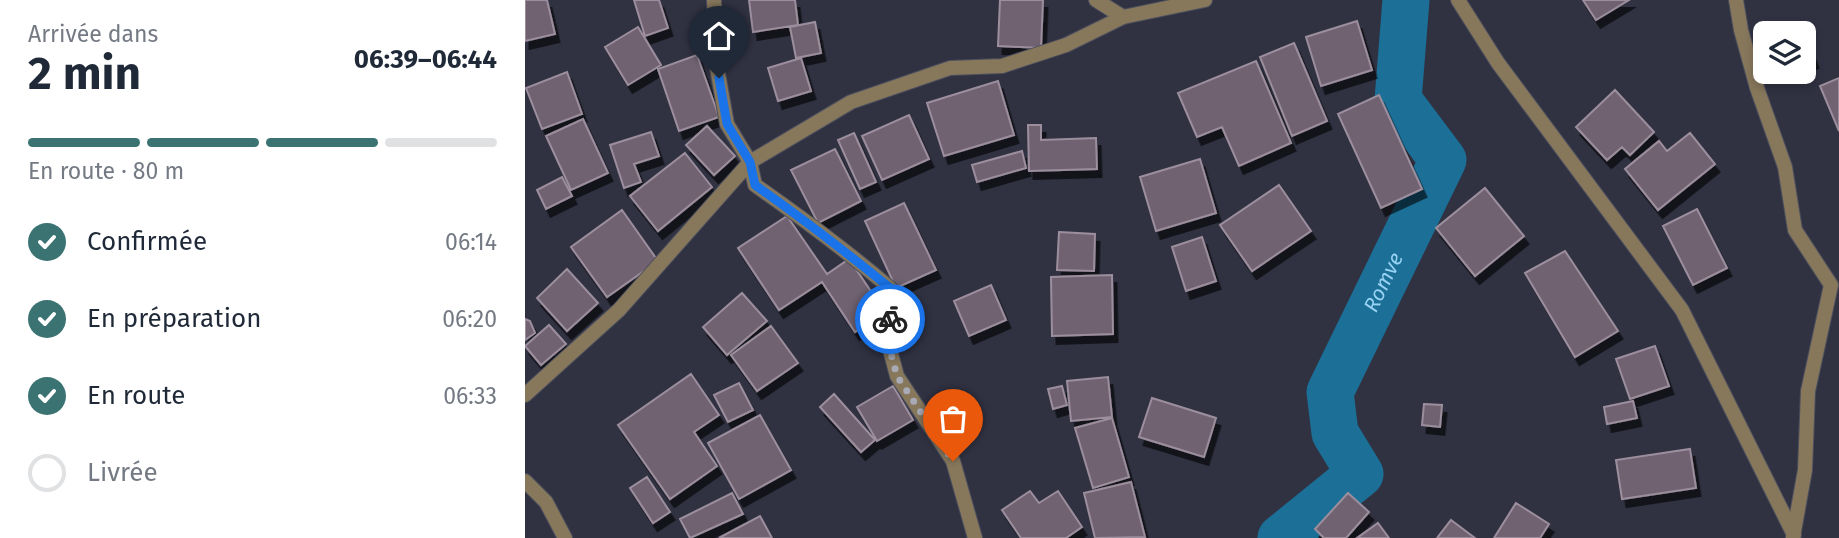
<!DOCTYPE html>
<html lang="fr">
<head>
<meta charset="utf-8">
<style>
  :root { --surface:#fff; --page:#f6f6f7; --text:#1f2937; --muted:#747a83; --line:#e0e1e3; --accent:#3a7372 }
  body { margin:0; font-family:"Fira Sans",sans-serif; background:var(--page); color:var(--text); height:100vh; display:flex; flex-direction:column; font-size:26px; white-space:nowrap }
  * { box-sizing:border-box; margin:0 }
  p { font-size:23px; color:var(--muted) }
  .icon { flex:none; width:38px; height:38px; fill:none; stroke:currentColor; stroke-width:2; stroke-linecap:round; stroke-linejoin:round }
  .map { position:relative; flex:1; overflow:hidden }
  .sheet { display:flex; flex-direction:column; background:var(--surface); width:525px }
  .sheet>* { flex:none }
  .fabs { position:absolute; left:1228px; top:21px; display:grid; gap:14px }
  .fabs a { display:grid; place-items:center; width:63px; height:63px; border-radius:10px; background:var(--surface); box-shadow:0 4px 10px #0003; font-size:35px }
  .pin { position:absolute; display:grid; place-items:center; width:60px; height:60px; color:#fff; margin:-72px -30px; border-radius:50% 50% 50% 0; rotate:-45deg; box-shadow:0 0 7px #0007 }
  .pin .icon { rotate:45deg }
  .courier { position:absolute; display:grid; place-items:center; width:70px; height:70px; margin:-35px; border:5px solid #1a73e8; border-radius:50%; background:#fff; color:#222; box-shadow:0 2px 9px #0007 }
  .headline em { font-style:normal; font-weight:700 }
  .headline div { display:flex; flex-direction:column-reverse }
  .headline { display:flex; align-items:center; justify-content:space-between; height:119px; padding:0 28px }
  h1 { font-size:46px; font-weight:700; line-height:52px }
  .bar { display:grid; grid-template-columns:repeat(4,1fr); gap:10px 7px; align-content:center; height:84px; padding:0 28px }
  .bar i { height:9px; border-radius:5px; background:var(--line) }
  .bar .on { background:var(--accent) }
  .bar p { grid-column:span 4 }
  ol { padding:0 28px; list-style:none }
  li { display:flex; align-items:center; gap:21px; height:77px }
  li p { margin-inline-start:auto }
  li .icon { padding:7px; border-radius:50%; background:var(--accent); color:#fff; stroke-width:4 }
  li:last-child { color:var(--muted) }
  li i { width:38px; height:38px; border:4px solid var(--line); border-radius:50% }
  main { display:flex; flex:1; min-height:0 }
  .map>svg:first-child { display:block }
  .lines { fill:none; stroke-linecap:round; stroke-linejoin:round }
  .river { stroke:#1c6f97; stroke-width:47 }
  .building { fill:#6f6271; stroke:#9c8e9d; stroke-width:2; filter:url(#shadow) }
  .minor-casing { stroke:#4d4f5e; stroke-width:16 }
  .tertiary-casing { stroke:#4d4f5e; stroke-width:16 }
  .minor { stroke:#87785c; stroke-width:14 }
  .tertiary { stroke:#87785c; stroke-width:14 }
  .done { stroke:#a8aab6; stroke-width:7; stroke-dasharray:0 12.6 }
  .route { stroke:#1a73e8; stroke-width:9 }
  .labels { text-anchor:middle; stroke-width:5; stroke-linejoin:round; paint-order:stroke }
  .water-label { font-size:21px; font-style:italic; fill:#98d2f4; stroke:#1a1b22 }
</style>
</head>
<body>
<main>
<section class="sheet">
<div class="headline"><div><h1>2 min</h1><p>Arrivée dans</p></div><em>06:39–06:44</em></div>
<div class="bar"><i class="on"></i><i class="on"></i><i class="on"></i><i></i><p>En route · 80 m</p></div>
<ol>
<li><svg class="icon" aria-label="check" viewBox="0 0 24 24"><path d="M5 12l5 5 9-10"/></svg>Confirmée<p>06:14</p></li>
<li><svg class="icon" aria-label="check" viewBox="0 0 24 24"><path d="M5 12l5 5 9-10"/></svg>En préparation<p>06:20</p></li>
<li><svg class="icon" aria-label="check" viewBox="0 0 24 24"><path d="M5 12l5 5 9-10"/></svg>En route<p>06:33</p></li>
<li><i></i>Livrée</li>
</ol>
</section>
<div class="map">
<svg width="1314" height="538" viewBox="0 0 1314 538">
  <defs>
    <filter id="shadow"><feDropShadow dx="4.5" dy="8" stdDeviation="0" flood-color="#0009"/></filter>
  </defs>
  <rect width="100%" height="100%" fill="#303242"/>
  <g class="lines">
    <!-- river -->
    <path class="river" id="s1" d="M 756,538 L 835,474 L 810,433 L 805,392 L 918,160 L 873,100 L 881,0"/>
  </g>
  <!-- building -->
  <path class="building" d="M 0,0 L 22,0 L 30,34 L 0,41 Z
    M 109,0 L 134,0 L 143,28 L 120,36 Z
    M 224,0 L 270,0 L 273,25 L 228,32 Z
    M 475,0 L 518,0 L 516,48 L 473,46 Z
    M 1058,0 L 1104,0 L 1071,20 Z
    M 832,21 L 847,70 L 796,86 L 781,37 Z
    M 290,22 L 296,53 L 271,58 L 265,27 Z
    M 113,27 L 136,65 L 103,85 L 80,47 Z
    M 1282,42 L 1289,60 L 1279,64 L 1279,43 Z
    M 769,43 L 802,121 L 767,136 L 735,57 Z
    M 172,55 L 194,117 L 154,131 L 133,69 Z
    M 276,58 L 286,91 L 253,101 L 243,68 Z
    M 731,61 L 766,143 L 714,166 L 697,127 L 672,137 L 653,93 Z
    M 42,72 L 57,114 L 17,129 L 1,88 Z
    M 1314,78 L 1314,131 L 1295,86 Z
    M 473,81 L 489,135 L 419,156 L 402,103 Z
    M 1090,90 L 1129,132 L 1105,155 L 1097,147 L 1082,160 L 1051,127 Z
    M 854,95 L 897,189 L 856,208 L 813,114 Z
    M 384,115 L 404,159 L 357,180 L 337,136 Z
    M 58,119 L 83,173 L 46,190 L 21,136 Z
    M 503,125 L 516,125 L 516,140 L 571,138 L 572,169 L 504,171 Z
    M 182,126 L 210,156 L 189,175 L 161,145 Z
    M 126,132 L 134,156 L 109,164 L 116,182 L 99,188 L 85,145 Z
    M 329,133 L 351,182 L 335,189 L 313,140 Z
    M 1165,133 L 1190,164 L 1133,210 L 1100,169 L 1134,141 L 1142,151 Z
    M 310,149 L 336,201 L 293,223 L 266,170 Z
    M 497,151 L 501,168 L 452,182 L 447,165 Z
    M 160,153 L 187,187 L 133,231 L 105,196 Z
    M 675,159 L 691,213 L 631,231 L 615,177 Z
    M 37,177 L 47,196 L 21,209 L 12,190 Z
    M 754,185 L 786,231 L 727,271 L 695,225 Z
    M 960,188 L 999,236 L 950,276 L 911,228 Z
    M 379,203 L 411,270 L 371,288 L 340,221 Z
    M 1172,209 L 1202,268 L 1168,285 L 1138,226 Z
    M 97,210 L 133,261 L 82,297 L 46,247 Z
    M 262,216 L 302,274 L 324,259 L 360,312 L 330,332 L 297,282 L 254,310 L 213,248 Z
    M 534,232 L 570,234 L 569,271 L 532,270 Z
    M 677,237 L 691,281 L 661,291 L 647,247 Z
    M 1040,251 L 1093,331 L 1050,357 L 1000,273 Z
    M 42,269 L 73,303 L 42,331 L 12,298 Z
    M 587,275 L 588,334 L 527,336 L 526,277 Z
    M 466,285 L 481,320 L 444,336 L 429,301 Z
    M 217,293 L 242,321 L 202,355 L 178,327 Z
    M 0,319 L 5,321 L 10,333 L 0,340 Z
    M 24,325 L 41,344 L 16,365 L 0,346 Z
    M 246,326 L 273,363 L 232,391 L 206,355 Z
    M 1130,346 L 1144,386 L 1105,399 L 1091,359 Z
    M 166,374 L 194,415 L 169,432 L 192,466 L 145,499 L 93,425 Z
    M 583,377 L 587,417 L 546,421 L 542,381 Z
    M 214,383 L 228,410 L 203,422 L 189,395 Z
    M 368,386 L 388,420 L 352,441 L 332,407 Z
    M 537,386 L 542,405 L 528,409 L 523,389 Z
    M 309,394 L 350,440 L 336,452 L 295,407 Z
    M 627,398 L 691,418 L 679,457 L 614,437 Z
    M 1108,401 L 1112,418 L 1082,424 L 1079,407 Z
    M 899,404 L 917,405 L 915,427 L 897,425 Z
    M 235,415 L 266,470 L 214,499 L 183,443 Z
    M 587,418 L 604,477 L 568,488 L 550,428 Z
    M 1165,449 L 1171,488 L 1097,499 L 1091,460 Z
    M 122,477 L 145,512 L 128,523 L 105,488 Z
    M 606,482 L 620,537 L 570,538 L 559,493 Z
    M 505,491 L 514,503 L 533,491 L 557,527 L 541,538 L 496,538 L 477,510 Z
    M 207,493 L 218,514 L 165,538 L 155,519 Z
    M 823,493 L 844,512 L 821,538 L 799,538 L 790,529 Z
    M 991,503 L 1024,524 L 1015,538 L 969,538 Z
    M 235,516 L 247,538 L 194,538 Z
    M 926,520 L 950,538 L 912,538 Z
    M 853,523 L 864,538 L 832,538 Z"/>
  <g class="lines">
    <!-- minor casing -->
    <g class="minor-casing">
      <path id="minor" d="M 189,0 L 191,62 L 202,124 L 225,162 L 230,185 C 277,218 322,251 365,288 L 365,350 L 372,376 L 428,461 L 450,538
        M 0,395 L 94,310 L 225,162 L 326,102 L 425,68 L 477,66 L 541,45 L 598,17
        M 0,481 L 21,502 L 40,538"/>
    </g>
    <!-- tertiary casing -->
    <g class="tertiary-casing">
      <path id="tertiary" d="M 571,0 L 598,17 L 680,0
        M 933,0 L 973,63 L 1157,310 L 1269,535
        M 1211,0 L 1216,30 L 1232,88 L 1260,167 L 1270,230 L 1306,285 L 1283,391 L 1280,470 L 1268,537"/>
    </g>
    <!-- minor -->
    <use href="#minor" class="minor"/>
    <!-- tertiary -->
    <use href="#tertiary" class="tertiary"/>
  </g>
  <g class="lines">
    <!-- done -->
    <path class="done" d="M 365,319 L 365,350 L 372,376 L 428,461"/>
    <!-- route -->
    <path class="route" d="M 194,78 L 202,124 L 225,162 L 230,185 C 277,218 321,252 365,288 L 365,319"/>
  </g>
  <g class="labels">
    <!-- water labels -->
    <g class="water-label">
      <text dy="7" stroke="none"><textPath href="#s1" startOffset="313">Romve</textPath></text>
    </g>
  </g>
</svg>
<div class="fabs">
<a><svg class="icon" aria-label="layers" viewBox="0 0 24 24"><path d="M12 4l9 5-9 5-9-5zM3 14l9 5 9-5"/></svg></a>
</div>
<div class="pin" style="left:428px;top:461px;background:#ea580c"><svg class="icon" aria-label="bag" viewBox="0 0 24 24"><path d="M5 8h14l-1 12H6zM9 8a3 3 0 0 1 6 0"/></svg></div>
<div class="pin" style="left:194px;top:78px;background:#1f2937"><svg class="icon" aria-label="home" viewBox="0 0 24 24"><path d="M3 11l9-7 9 7M6 9v11h12V9"/></svg></div>
<div class="courier" style="left:365px;top:319px"><svg class="icon" aria-label="bike" viewBox="0 0 24 24"><circle cx="6" cy="16" r="4"/><circle cx="18" cy="16" r="4"/><path d="M6 16l4-8h5l3 8M10 8l3 8H6M13 5h3"/></svg></div>
</div>
</main>
</body>
</html>
